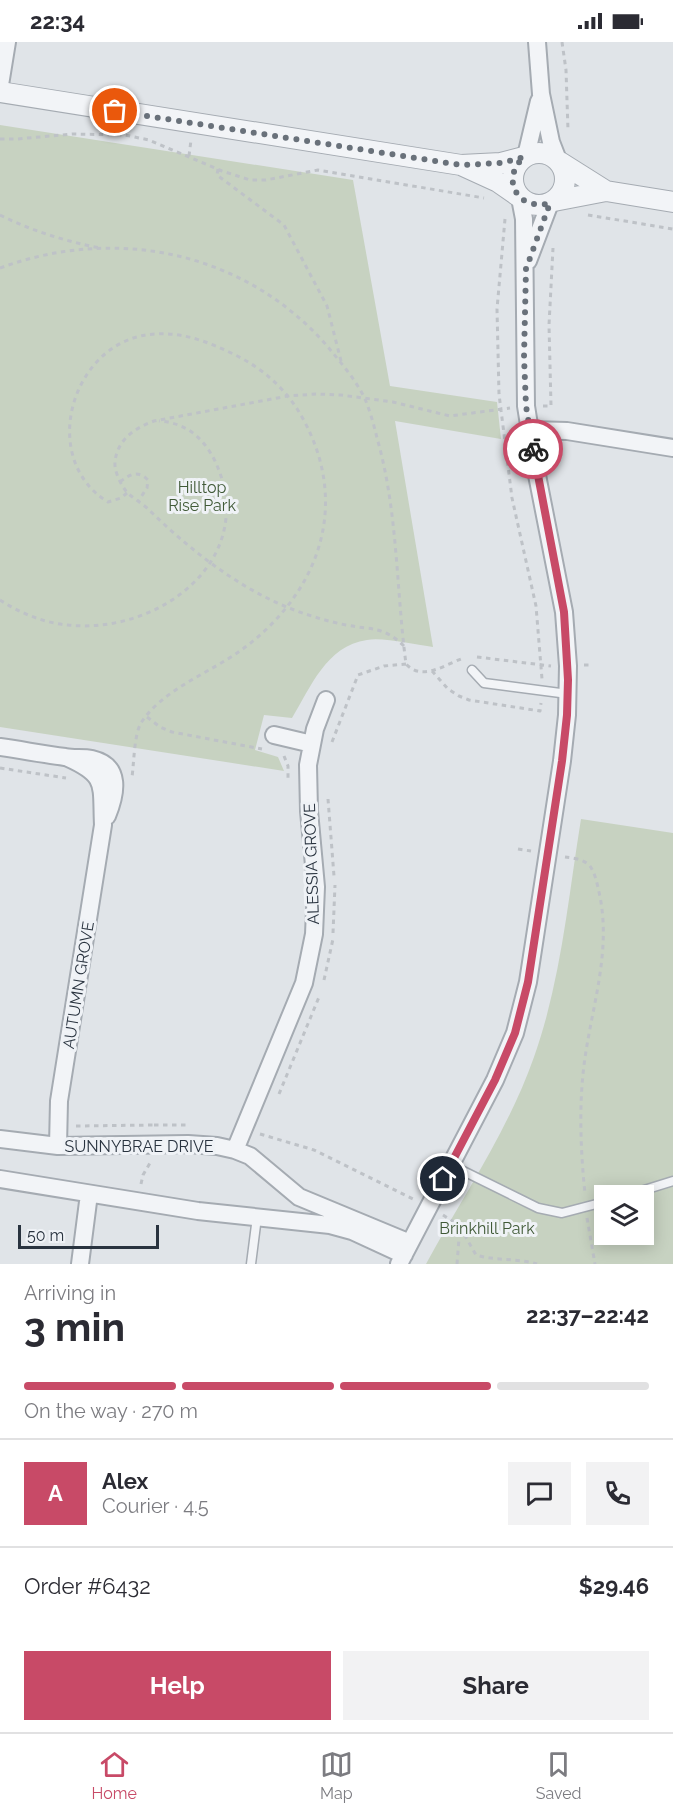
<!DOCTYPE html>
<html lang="en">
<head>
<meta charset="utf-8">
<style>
  :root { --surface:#fff; --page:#f2f2f3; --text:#2b2b33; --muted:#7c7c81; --line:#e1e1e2; --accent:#c84a67 }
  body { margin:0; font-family:Raleway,sans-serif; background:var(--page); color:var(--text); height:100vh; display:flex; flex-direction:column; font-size:22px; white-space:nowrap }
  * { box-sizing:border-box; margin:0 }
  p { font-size:20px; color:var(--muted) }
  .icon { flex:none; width:33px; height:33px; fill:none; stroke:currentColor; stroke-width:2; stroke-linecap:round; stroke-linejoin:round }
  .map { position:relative; height:1222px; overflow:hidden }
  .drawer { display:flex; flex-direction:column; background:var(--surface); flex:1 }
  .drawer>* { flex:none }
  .tools { position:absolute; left:594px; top:1143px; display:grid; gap:12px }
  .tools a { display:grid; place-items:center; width:60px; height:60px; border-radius:0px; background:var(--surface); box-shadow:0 3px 15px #0003; font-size:30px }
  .scale { position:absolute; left:18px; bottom:15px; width:141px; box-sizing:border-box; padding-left:6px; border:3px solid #29333f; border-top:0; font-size:16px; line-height:21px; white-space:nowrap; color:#29333f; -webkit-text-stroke:4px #eff2f6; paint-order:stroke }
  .pin { position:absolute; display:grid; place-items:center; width:51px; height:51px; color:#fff; margin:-26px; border:3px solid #fff; border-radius:50%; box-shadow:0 2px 6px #0007 }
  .courier { position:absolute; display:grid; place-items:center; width:60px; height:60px; margin:-30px; border:4px solid #c84a67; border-radius:50%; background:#fff; color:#222; box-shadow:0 2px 8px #0007 }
  .head em { font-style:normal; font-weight:700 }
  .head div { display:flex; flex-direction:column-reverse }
  .head { display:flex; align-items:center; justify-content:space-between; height:102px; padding:0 24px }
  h1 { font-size:39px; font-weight:700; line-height:45px }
  .bar { display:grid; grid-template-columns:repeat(4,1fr); gap:9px 6px; align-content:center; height:72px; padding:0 24px }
  .bar i { height:8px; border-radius:4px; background:var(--line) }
  .bar .current { background:var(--accent) }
  .bar p { grid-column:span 4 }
  .line { display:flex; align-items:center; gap:15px; padding:0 24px; border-top:2px solid var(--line) }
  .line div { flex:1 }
  .round { display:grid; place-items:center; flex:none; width:63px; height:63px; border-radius:0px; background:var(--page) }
  .primary-button { display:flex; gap:12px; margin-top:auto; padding:12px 24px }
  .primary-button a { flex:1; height:69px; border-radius:0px; background:var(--accent); color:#fff; font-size:24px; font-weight:700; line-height:69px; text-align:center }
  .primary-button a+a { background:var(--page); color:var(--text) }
  .status { display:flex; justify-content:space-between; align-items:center; height:42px; padding:0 30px; background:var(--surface); direction:ltr }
  .status svg { height:16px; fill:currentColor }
  .tab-bar { display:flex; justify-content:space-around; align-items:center; height:84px; border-top:2px solid var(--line); background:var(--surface); font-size:16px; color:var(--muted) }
  .tab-bar a { display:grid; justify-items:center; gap:3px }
  .tab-bar .current { color:var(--accent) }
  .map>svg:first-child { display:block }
  .green { fill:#c7d2c1; fill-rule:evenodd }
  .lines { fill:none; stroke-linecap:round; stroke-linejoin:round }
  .service-casing { stroke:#a5abb2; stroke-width:11 }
  .minor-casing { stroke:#a5abb2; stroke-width:20 }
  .tertiary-casing { stroke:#a5abb2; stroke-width:22 }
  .path { stroke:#bec2c7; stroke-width:3; stroke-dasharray:4.5 4.5; stroke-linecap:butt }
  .service { stroke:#f2f4f7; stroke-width:8 }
  .minor { stroke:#f2f4f7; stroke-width:16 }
  .tertiary { stroke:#f2f4f7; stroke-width:20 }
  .done { stroke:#69717a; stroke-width:6; stroke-dasharray:0 10.8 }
  .route { stroke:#c84a67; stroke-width:8 }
  .labels { text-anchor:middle; stroke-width:6; stroke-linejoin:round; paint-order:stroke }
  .park-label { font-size:16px; fill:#405a37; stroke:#eff2f6 }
  .street-label { font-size:16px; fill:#29333f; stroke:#eff2f6 }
</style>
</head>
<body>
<div class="status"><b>22:34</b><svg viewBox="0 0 49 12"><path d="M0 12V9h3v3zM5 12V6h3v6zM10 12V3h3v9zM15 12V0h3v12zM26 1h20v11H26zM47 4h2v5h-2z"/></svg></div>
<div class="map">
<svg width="673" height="1222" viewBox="0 0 673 1222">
  <rect width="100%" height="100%" fill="#e0e4e8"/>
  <!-- green -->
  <path class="green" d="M 0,83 L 353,138 L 390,344 L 497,360 L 501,397 L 395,379 L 433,605 C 416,603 383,595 367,598 C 326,604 311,645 292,676 L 264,673 L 255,708 L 278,715 L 284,729 L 0,685 Z
    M 581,777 L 673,791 L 673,1222 L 426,1222 C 463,1154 508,1089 534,1015 C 561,939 568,857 581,777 ZM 604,1154 L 644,1154 L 644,1192 L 604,1192 Z"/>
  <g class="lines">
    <!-- service casing -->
    <g class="service-casing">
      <path id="service" d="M 472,628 L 484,641 L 568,652
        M 451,1123 L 538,1166 L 562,1171 L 604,1160
        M 625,1154 L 673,1139
        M 251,1222 L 257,1175"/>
    </g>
    <!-- minor casing -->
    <g class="minor-casing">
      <path id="minor" d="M 537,0 L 541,52 L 551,100 L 558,118
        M 0,43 L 7,0
        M 526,114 L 539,59
        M 528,219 L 550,161
        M 531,388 L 567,389 L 673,406
        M 274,693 L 312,702
        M 0,705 C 21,708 43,712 65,715 C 74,717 83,715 92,717 C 122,724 116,752 107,774
        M 0,1097 L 58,1104 L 188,1102 L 217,1104 L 235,1108 L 250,1114 L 299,1155 L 410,1201
        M 58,1104 L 59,1059 L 103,783 C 101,743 108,734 68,716
        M 235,1108 L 304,941 L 314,892 L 316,845 L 309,769 L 308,723 L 315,687 L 326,658
        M 0,1137 L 198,1169 L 330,1183 L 352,1189 L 404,1213
        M 80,1222 L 89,1152
        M 399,1222 L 495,1038 L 515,991 L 528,940 L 562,719 L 567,673 L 568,624 L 564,570 L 537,433 L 526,364 L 524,177 L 520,156"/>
    </g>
    <!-- tertiary casing -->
    <g class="tertiary-casing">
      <path id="tertiary" d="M 0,50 L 461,123 L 501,121 L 524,115
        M513 137a26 26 0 1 1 52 0a26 26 0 1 1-52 0Z
        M 560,120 L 606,149
        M 463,124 L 498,140 L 518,154
        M 554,159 L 606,149 L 673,160"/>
    </g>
    <!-- path -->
    <path class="path" d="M 562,0 L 566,28 L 568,88
      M 0,97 L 17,97 L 73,92 L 125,93 L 149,98 L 222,129 L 250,138 L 266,138 L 318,128 L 484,156
      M 189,114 L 191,98
      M 218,127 L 217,133 L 284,183 L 327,264 L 341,319
      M 0,173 C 32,189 65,199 100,206
      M 588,173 L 673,187
      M 505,177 L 497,267 L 499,352 L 512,456 L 536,564 L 542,637
      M 0,226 C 117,183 246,210 328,305 C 341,321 356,338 365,357 C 370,369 374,383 377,396 C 398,469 396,546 406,622 C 423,640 445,622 464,616
      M 543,364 L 551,364 L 549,283 L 553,206
      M 120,440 C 130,432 138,428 148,438 L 147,446 L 139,458
      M 127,451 L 121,456 L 108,460 C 36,416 73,296 155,292 C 181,290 206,299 229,310 C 260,324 285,345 302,375 C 352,464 318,553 240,609 C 209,631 162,648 141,681 C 134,693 134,721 132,735
      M 0,558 C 20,571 44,581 68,583 C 159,593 261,517 215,419 C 203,395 186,381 159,379
      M 404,604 C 383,584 372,588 346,583 C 326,579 307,573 289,566 C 235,544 188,506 147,466 C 140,460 131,455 126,449 C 120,441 114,429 115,419 C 118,397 135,386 154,379 L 288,354 L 316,352 L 341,353 L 393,360 L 450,374 L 510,366
      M 477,615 L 551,624
      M 584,623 L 593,623
      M 432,629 L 448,647 L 459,654 L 469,658 L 540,669 L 541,661
      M 147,675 L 160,685 L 172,690 L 262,707
      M 332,700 L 358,633 L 384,624 L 406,622
      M 284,714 L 288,724 L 288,739
      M 0,726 L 66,736
      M 328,757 L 334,834
      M 518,807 L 531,809
      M 565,815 C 573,816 584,817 590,824 C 595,831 597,841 599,850 C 613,912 589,971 583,1032 C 579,1072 581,1112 585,1152
      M 333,891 L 335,843
      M 324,938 L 333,897
      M 279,1052 L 319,955
      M 154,1083 L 188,1083
      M 76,1084 L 154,1083 L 154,1085
      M 260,1092 L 314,1108 L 413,1157
      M 141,1142 L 143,1133 L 150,1121
      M 443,1173 L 460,1184 L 457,1222
      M 587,1176 L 595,1222
      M 460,1185 L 476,1213 C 496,1219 517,1216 537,1222"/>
    <!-- service -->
    <use href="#service" class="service"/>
    <!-- minor -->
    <use href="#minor" class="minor"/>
    <!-- tertiary -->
    <use href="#tertiary" class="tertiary"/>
  </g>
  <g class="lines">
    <!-- done -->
    <path class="done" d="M 115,69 L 461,123 L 501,121 L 524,115 C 499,138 519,170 550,161 L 526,227 L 524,315 L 526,364 L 533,407"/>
    <!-- route -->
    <path class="route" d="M 443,1137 L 495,1038 L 515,991 L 528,940 L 562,719 L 567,673 L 568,638 L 564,570 L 533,407"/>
  </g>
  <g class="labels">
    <!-- park labels -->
    <g class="park-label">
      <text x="202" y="451">Hilltop<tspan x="202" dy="18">Rise Park</tspan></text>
      <text x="487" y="1192">Brinkhill Park</text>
    </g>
    <!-- street labels -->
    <g class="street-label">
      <text transform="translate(311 822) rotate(-92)" y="6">ALESSIA GROVE</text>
      <text transform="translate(78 943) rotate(-81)" y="6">AUTUMN GROVE</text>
      <text x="139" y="1110">SUNNYBRAE DRIVE</text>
    </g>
  </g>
</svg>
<div class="tools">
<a><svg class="icon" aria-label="layers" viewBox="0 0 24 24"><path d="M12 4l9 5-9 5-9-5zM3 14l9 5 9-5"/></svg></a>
</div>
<div class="scale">50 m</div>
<div class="pin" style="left:115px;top:69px;background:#ea580c"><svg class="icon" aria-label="bag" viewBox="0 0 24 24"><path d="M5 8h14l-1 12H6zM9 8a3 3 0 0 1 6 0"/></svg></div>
<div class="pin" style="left:443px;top:1137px;background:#1f2937"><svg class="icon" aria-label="home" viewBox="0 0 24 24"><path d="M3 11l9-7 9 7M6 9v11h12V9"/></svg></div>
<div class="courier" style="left:533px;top:407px"><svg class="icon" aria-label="bike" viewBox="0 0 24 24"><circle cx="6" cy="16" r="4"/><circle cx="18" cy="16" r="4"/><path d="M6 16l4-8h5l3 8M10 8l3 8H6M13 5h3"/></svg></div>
</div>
<section class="drawer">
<div class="head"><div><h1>3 min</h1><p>Arriving in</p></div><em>22:37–22:42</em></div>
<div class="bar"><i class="current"></i><i class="current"></i><i class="current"></i><i></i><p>On the way · 270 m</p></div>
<div class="line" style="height:108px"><b class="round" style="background:var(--accent);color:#fff">A</b><div><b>Alex</b><p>Courier · 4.5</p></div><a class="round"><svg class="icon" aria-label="chat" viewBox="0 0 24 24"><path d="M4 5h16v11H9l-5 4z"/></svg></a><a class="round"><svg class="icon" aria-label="phone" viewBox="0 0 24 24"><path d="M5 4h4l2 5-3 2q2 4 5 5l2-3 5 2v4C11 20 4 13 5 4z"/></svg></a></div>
<div class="line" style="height:78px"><div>Order #6432</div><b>$29.46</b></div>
<div class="primary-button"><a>Help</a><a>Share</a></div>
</section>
<nav class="tab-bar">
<a class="current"><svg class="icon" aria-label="home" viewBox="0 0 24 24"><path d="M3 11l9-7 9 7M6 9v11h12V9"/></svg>Home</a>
<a><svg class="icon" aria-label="map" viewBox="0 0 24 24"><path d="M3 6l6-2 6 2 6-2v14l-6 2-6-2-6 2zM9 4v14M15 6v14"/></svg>Map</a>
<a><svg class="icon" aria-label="saved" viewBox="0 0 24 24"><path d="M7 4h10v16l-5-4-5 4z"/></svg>Saved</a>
</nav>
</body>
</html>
